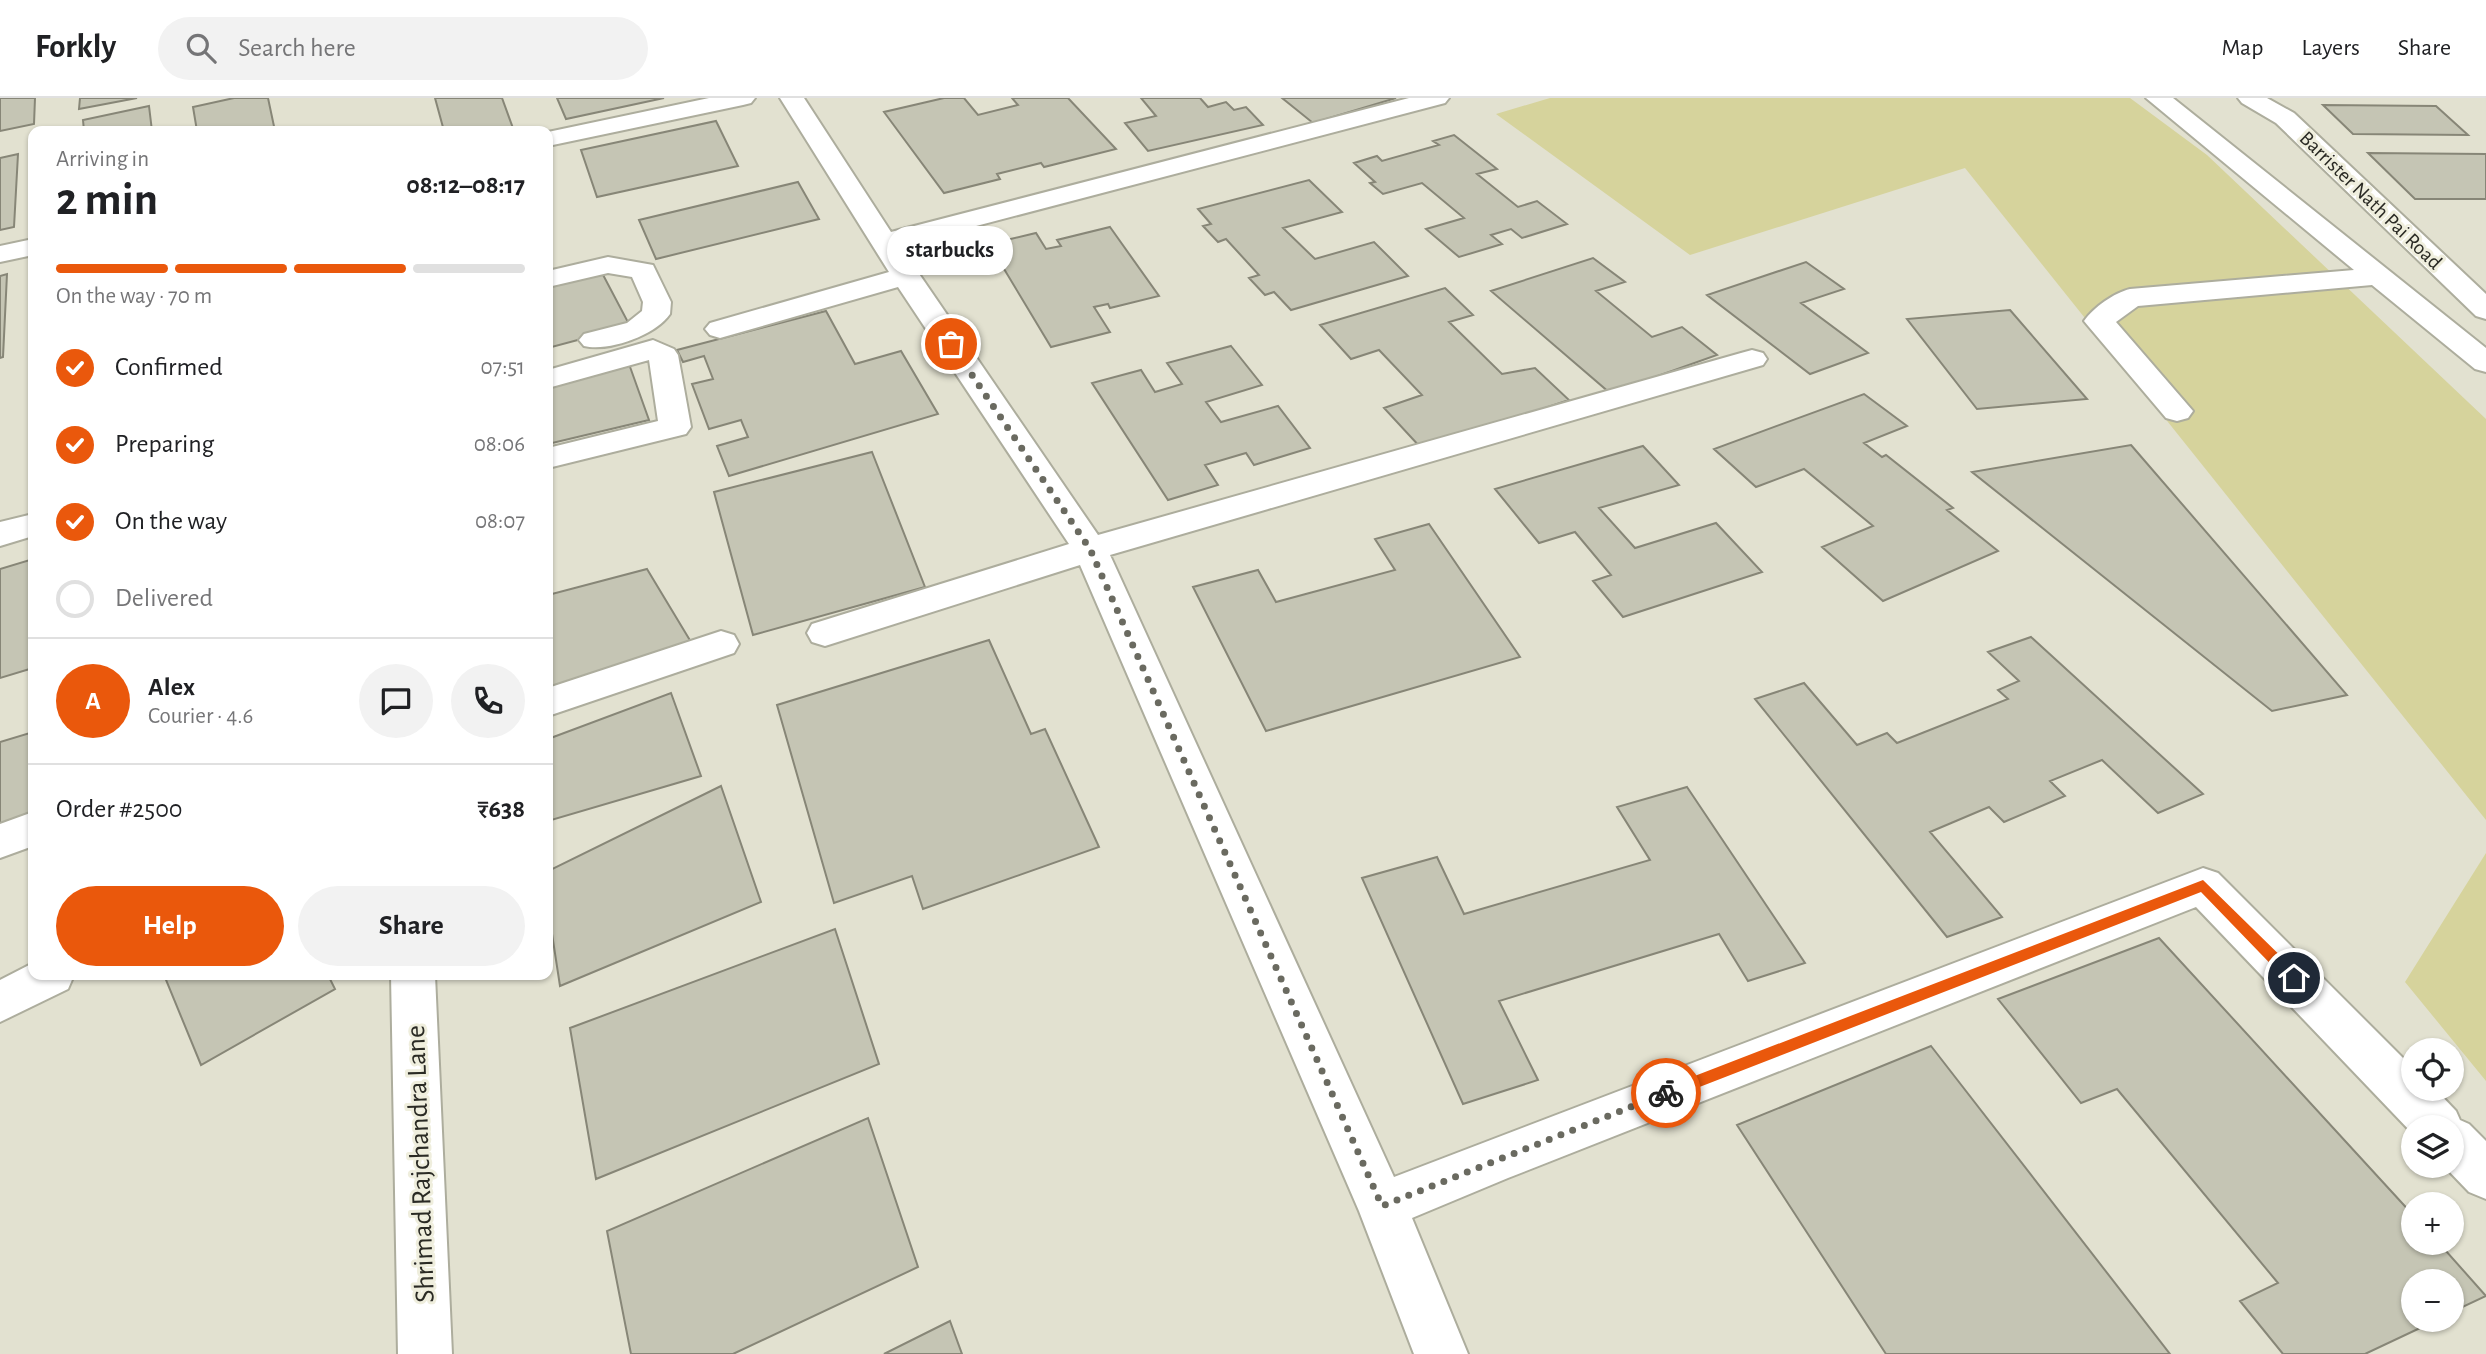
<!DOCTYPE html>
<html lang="en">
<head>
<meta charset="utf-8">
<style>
  :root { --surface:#fff; --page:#f2f2f2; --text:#202124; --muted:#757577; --line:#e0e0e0; --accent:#ea580c }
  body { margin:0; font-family:"Alegreya Sans",sans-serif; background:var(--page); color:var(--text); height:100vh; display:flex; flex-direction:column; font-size:26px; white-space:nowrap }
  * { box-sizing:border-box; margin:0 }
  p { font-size:23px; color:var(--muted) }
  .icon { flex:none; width:38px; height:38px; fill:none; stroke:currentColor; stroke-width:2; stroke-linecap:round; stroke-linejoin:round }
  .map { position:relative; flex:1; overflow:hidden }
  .drawer { position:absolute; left:28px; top:28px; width:525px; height:854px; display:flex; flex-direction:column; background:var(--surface); border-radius:14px; box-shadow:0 2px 5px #0004 }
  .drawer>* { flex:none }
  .tools { position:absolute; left:2401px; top:940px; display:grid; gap:14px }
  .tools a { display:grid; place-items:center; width:63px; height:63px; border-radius:50%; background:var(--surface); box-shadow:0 2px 5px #0004; font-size:35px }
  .pin { position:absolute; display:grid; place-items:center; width:60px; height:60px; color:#fff; margin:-30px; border:4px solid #fff; border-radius:50%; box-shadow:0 2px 7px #0007 }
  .courier { position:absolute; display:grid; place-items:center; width:70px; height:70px; margin:-35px; border:5px solid #ea580c; border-radius:50%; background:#fff; color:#222; box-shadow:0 2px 9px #0007 }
  .bubble { position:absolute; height:49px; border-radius:24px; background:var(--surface); box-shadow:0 2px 5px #0004; font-size:23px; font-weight:700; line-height:49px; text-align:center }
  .summary em { font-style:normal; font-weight:700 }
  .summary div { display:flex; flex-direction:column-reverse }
  .summary { display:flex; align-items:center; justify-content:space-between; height:119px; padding:0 28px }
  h1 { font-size:46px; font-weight:700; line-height:52px }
  .bar { display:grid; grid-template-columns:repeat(4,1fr); gap:10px 7px; align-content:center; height:84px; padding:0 28px }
  .bar i { height:9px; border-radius:5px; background:var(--line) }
  .bar .active { background:var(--accent) }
  .bar p { grid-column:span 4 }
  .line { display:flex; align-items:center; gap:18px; padding:0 28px; border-top:2px solid var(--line) }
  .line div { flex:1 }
  .round { display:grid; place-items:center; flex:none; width:74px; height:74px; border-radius:37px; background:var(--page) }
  ol { padding:0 28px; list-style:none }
  li { display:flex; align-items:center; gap:21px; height:77px }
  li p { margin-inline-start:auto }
  li .icon { padding:7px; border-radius:50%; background:var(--accent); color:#fff; stroke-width:4 }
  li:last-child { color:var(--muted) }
  li i { width:38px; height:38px; border:4px solid var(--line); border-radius:50% }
  .primary-button { display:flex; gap:14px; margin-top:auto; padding:14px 28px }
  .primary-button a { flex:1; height:80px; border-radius:42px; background:var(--accent); color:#fff; font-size:28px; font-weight:700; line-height:80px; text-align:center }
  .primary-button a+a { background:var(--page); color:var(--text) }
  header { display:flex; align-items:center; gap:42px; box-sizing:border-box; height:98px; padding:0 35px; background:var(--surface); border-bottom:2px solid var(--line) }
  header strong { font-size:33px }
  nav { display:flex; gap:38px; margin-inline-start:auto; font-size:24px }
  .search { width:490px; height:63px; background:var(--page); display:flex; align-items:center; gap:18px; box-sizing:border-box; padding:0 24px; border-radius:38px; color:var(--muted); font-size:26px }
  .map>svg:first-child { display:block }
  .green { fill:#d6d39c }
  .building { fill:#c5c5b4; stroke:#878677; stroke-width:2 }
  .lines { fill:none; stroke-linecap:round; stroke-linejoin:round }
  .minor-casing { stroke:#adad9d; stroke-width:4 }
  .minor { fill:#fff; fill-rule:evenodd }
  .route { fill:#ea580c }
  .done { stroke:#6a6a60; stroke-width:7; stroke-dasharray:0 12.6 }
  .labels { text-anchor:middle; stroke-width:6; stroke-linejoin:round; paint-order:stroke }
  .far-street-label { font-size:21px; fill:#2a2a24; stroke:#efeedd }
  .near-street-label { font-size:28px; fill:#2a2a24; stroke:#efeedd }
</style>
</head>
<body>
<header>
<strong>Forkly</strong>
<div class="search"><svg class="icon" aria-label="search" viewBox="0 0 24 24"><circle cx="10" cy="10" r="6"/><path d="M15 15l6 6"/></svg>Search here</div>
<nav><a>Map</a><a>Layers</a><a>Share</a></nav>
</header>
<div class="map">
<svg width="2486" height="1256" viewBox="0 0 2486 1256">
  <rect width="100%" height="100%" fill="#e2e1d0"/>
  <!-- green -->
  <path class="green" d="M 1550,0 L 2130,0 L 2207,57 L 2486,321 L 2486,722 L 1965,70 L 1690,157 L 1496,16 Z
    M 2486,755 L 2486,983 L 2405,884 Z"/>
  <!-- building -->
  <path class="building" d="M 0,0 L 35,0 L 34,26 L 0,33 Z
    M 80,0 L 137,0 L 79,11 Z
    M 234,0 L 268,0 L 275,33 L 197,33 L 193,9 Z
    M 435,0 L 502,0 L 514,33 L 444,33 Z
    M 557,0 L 664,0 L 566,21 Z
    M 944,0 L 964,0 L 978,17 L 1018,7 L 1012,0 L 1068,0 L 1116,51 L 1044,69 L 1041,65 L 997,76 L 1000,81 L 944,95 L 884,14 Z
    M 1141,0 L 1200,0 L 1208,9 L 1226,4 L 1234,12 L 1246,9 L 1263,27 L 1148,53 L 1125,25 L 1156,18 Z
    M 1282,0 L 1396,0 L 1313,25 Z
    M 2323,7 L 2436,8 L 2468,37 L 2353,36 Z
    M 149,8 L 152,33 L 84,33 L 83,22 Z
    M 716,23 L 738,68 L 597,99 L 581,52 Z
    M 1454,37 L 1497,71 L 1477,76 L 1518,109 L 1537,103 L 1567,126 L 1522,140 L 1511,131 L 1491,137 L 1502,146 L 1459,159 L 1426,131 L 1464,120 L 1422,85 L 1383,96 L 1370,85 L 1375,84 L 1354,65 L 1377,58 L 1382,63 L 1439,47 L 1433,43 Z
    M 2368,55 L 2486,56 L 2486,101 L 2415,101 Z
    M 18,56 L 14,129 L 0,132 L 0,60 Z
    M 1309,82 L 1342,114 L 1283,130 L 1315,161 L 1374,144 L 1408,178 L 1291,212 L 1274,194 L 1265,197 L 1249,180 L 1259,177 L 1226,141 L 1218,144 L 1203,128 L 1211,126 L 1198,111 Z
    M 798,84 L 819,121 L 656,161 L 639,122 Z
    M 1110,129 L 1159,198 L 1110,210 L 1108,206 L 1094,209 L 1110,234 L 1051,249 L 989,146 L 1036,135 L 1046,151 L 1061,148 L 1057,142 Z
    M 1593,160 L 1625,184 L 1596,193 L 1652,239 L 1682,229 L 1717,257 L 1610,295 L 1491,193 Z
    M 1806,164 L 1844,191 L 1801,205 L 1868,255 L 1810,276 L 1707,197 Z
    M 601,173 L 630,228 L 548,250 L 548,187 Z
    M 7,176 L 3,259 L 0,260 L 0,178 Z
    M 1445,190 L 1473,217 L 1449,224 L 1502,276 L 1535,270 L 1569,302 L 1422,351 L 1384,310 L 1422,297 L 1379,252 L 1351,261 L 1320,227 Z
    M 2010,212 L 2087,301 L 1977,311 L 1907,221 Z
    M 826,213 L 855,266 L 901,253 L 938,316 L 729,378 L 717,348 L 748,339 L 741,322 L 709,331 L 692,286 L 713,281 L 704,258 L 683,264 L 677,252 Z
    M 1231,248 L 1262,287 L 1206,304 L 1221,324 L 1278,308 L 1310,350 L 1254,367 L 1246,355 L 1205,367 L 1218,387 L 1168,402 L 1092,285 L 1141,272 L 1155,294 L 1182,286 L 1167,265 Z
    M 629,266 L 649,322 L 548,346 L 548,287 Z
    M 1864,296 L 1907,328 L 1864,345 L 1882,359 L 1886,357 L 1953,410 L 1947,412 L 1998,453 L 1883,503 L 1822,449 L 1873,428 L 1804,371 L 1756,389 L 1714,351 Z
    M 2131,347 L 2347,597 L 2272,613 L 1972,374 Z
    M 1643,348 L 1679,387 L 1599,410 L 1635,450 L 1716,425 L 1762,474 L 1623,519 L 1593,483 L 1611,477 L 1575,434 L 1539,445 L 1495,391 Z
    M 872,354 L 925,489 L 753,537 L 714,394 Z
    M 1429,426 L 1520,559 L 1266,633 L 1193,489 L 1258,472 L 1276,504 L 1395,472 L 1375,441 Z
    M 33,461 L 33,570 L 0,580 L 0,471 Z
    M 647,471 L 691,544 L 548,599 L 548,497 Z
    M 2031,539 L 2203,696 L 2158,715 L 2102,662 L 2050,683 L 2065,698 L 2004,724 L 1989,709 L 1930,734 L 2002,819 L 1947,839 L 1755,601 L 1804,585 L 1857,647 L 1887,635 L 1897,645 L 2008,601 L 1998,592 L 2019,583 L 1988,554 Z
    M 989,542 L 1031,636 L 1045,631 L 1099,749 L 923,811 L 912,778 L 834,805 L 777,607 Z
    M 671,595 L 701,678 L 548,723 L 548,641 Z
    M 33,634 L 33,721 L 0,732 L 0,644 Z
    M 721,688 L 761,804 L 560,888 L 548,810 L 548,773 Z
    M 1687,689 L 1805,865 L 1748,883 L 1719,836 L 1499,903 L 1538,982 L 1463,1006 L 1362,780 L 1437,759 L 1464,816 L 1650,762 L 1617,709 Z
    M 835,831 L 879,966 L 596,1081 L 570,930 Z
    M 2159,840 L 2413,1117 L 2413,1144 L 2438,1144 L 2486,1198 L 2452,1214 L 2452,1183 L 2413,1183 L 2413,1222 L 2437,1222 L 2365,1256 L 2283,1256 L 2240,1203 L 2278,1185 L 2117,991 L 2081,1005 L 1998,901 Z
    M 164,877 L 328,877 L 335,891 L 201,967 Z
    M 1931,948 L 2170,1256 L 1886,1256 L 1737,1027 Z
    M 868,1020 L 918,1169 L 733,1256 L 631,1256 L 607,1133 Z
    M 950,1223 L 962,1256 L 884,1256 Z"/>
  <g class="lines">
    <!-- minor casing -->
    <g class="minor-casing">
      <path id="minor" d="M 709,0 L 755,0 L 751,5 L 743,7 L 548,48 L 548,34 Z
        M 780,0 L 804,0 L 891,134 L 1409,0 L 1449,0 L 1445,5 L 900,148 L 1098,437 L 1741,255 L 1752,252 L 1763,255 L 1767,261 L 1763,267 L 1110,457 L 1394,1079 L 2203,770 L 2218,775 L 2413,970 L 2413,990 L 2434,990 L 2456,1013 L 2460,1022 L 2469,1026 L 2486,1043 L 2486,1101 L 2469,1094 L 2444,1068 L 2452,1068 L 2452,1029 L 2413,1029 L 2413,1036 L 2196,809 L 1508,1080 L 1412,1120 L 1468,1256 L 1414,1256 L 1359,1113 L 1080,467 L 825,548 L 812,544 L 807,535 L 812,526 L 1069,446 L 898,189 L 720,240 L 710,237 L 705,231 L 710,225 L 889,174 Z
        M 2146,0 L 2173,0 L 2486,250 L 2486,274 L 2475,271 L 2372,187 L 2138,208 L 2116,224 L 2193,313 L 2188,320 L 2177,323 L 2166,320 L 2089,229 L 2084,223 C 2094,209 2114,195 2130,191 L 2354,172 Z
        M 2238,0 L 2267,0 L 2294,15 L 2486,196 L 2486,221 L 2476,218 L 2276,25 L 2242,5 Z
        M 33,141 L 33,157 L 0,164 L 0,148 Z
        M 608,159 L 653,167 L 671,204 L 670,216 C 656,237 609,254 584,248 L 579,242 L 584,236 L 627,225 L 642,213 L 643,204 L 632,179 L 608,175 L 548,189 L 548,173 Z
        M 653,242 L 674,251 L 678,257 L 691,329 L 686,336 L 548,370 L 548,350 L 658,323 L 649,262 L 548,290 L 548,272 Z
        M 33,416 L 33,438 L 0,448 L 0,424 Z
        M 721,533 L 734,537 L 739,546 L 734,555 L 548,618 L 548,590 Z
        M 33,714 L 33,748 L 0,760 L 0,726 Z
        M 33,865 L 33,877 L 74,877 L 68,891 L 0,924 L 0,882 Z
        M 391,877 L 435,877 L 452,1256 L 398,1256 Z"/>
    </g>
    <!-- minor -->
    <use href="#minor" class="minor"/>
  </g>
  <!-- route -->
  <path class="route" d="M 2203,782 L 2299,876 L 2299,885 L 2289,885 L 2201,794 L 1666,1002 L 1659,995 L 1661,991 Z"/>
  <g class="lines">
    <!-- done -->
    <path class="done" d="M 951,246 L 1090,451 L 1382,1108 L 1666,995"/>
  </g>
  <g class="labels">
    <!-- far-street labels -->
    <g class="far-street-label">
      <text transform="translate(2371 102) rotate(44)" y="7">Barrister Nath Pai Road</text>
    </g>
    <!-- near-street labels -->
    <g class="near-street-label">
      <text transform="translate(419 1066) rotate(-92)" y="10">Shrimad Rajchandra Lane</text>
    </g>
  </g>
</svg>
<div class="tools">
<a><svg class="icon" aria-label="locate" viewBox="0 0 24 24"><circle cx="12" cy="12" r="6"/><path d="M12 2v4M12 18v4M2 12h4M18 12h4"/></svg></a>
<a><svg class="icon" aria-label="layers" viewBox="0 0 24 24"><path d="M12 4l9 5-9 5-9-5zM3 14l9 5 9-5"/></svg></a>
<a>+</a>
<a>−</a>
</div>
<div class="pin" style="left:951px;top:246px;background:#ea580c"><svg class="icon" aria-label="bag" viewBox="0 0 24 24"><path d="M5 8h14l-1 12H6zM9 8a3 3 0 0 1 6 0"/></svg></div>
<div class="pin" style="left:2294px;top:880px;background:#1f2937"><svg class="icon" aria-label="home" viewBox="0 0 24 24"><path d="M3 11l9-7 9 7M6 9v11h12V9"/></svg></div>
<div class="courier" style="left:1666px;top:995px"><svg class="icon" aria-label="bike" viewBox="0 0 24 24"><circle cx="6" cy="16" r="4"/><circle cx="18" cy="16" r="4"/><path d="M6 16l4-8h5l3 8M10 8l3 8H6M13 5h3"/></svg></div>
<div class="bubble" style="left:887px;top:128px;width:126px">starbucks</div>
<section class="drawer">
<div class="summary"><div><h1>2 min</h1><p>Arriving in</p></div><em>08:12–08:17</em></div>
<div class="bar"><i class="active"></i><i class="active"></i><i class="active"></i><i></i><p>On the way · 70 m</p></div>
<ol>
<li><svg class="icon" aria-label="check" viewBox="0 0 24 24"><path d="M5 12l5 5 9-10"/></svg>Confirmed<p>07:51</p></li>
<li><svg class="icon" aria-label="check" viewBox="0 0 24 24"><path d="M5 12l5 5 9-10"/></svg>Preparing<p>08:06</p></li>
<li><svg class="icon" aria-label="check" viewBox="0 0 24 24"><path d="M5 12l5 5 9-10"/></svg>On the way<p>08:07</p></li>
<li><i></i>Delivered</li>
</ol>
<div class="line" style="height:126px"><b class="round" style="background:var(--accent);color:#fff">A</b><div><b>Alex</b><p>Courier · 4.6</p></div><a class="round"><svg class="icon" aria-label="chat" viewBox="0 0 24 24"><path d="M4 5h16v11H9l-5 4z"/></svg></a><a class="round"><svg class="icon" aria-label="phone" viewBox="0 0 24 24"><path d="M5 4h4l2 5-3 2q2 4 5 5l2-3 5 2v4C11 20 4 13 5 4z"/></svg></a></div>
<div class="line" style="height:91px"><div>Order #2500</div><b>₹638</b></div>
<div class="primary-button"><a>Help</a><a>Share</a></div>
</section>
</div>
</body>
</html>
